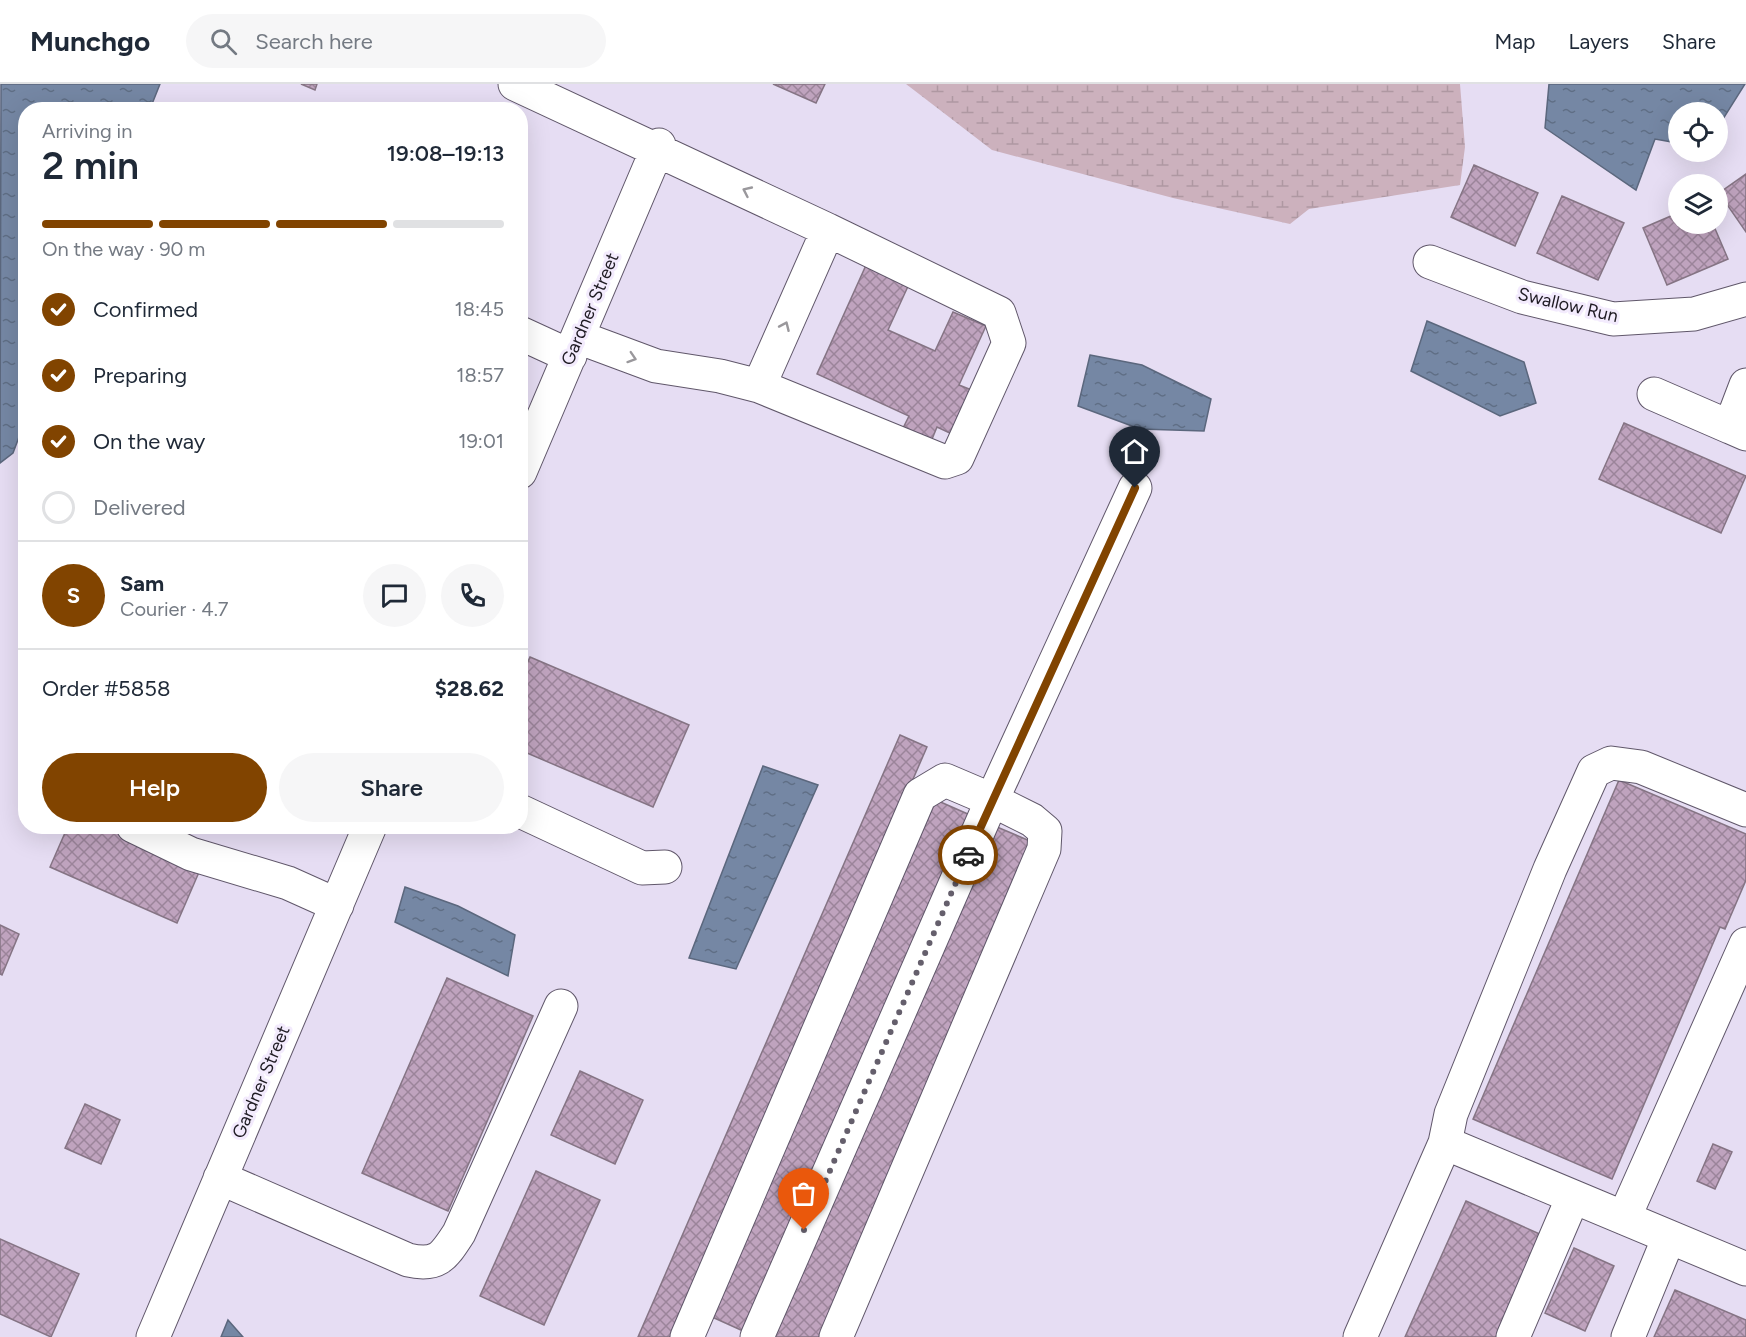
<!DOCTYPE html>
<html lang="en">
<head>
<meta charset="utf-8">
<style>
  :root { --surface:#fff; --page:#f6f6f7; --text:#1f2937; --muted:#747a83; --line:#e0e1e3; --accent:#814400 }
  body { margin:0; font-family:Figtree,sans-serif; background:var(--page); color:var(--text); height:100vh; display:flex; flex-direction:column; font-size:22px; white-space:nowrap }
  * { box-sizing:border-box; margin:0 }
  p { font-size:20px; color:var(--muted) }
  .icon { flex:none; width:33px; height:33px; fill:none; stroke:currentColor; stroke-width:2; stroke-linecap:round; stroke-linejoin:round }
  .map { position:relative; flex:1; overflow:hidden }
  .side { position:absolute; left:18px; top:18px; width:510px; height:732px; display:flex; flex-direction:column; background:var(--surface); border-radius:24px; box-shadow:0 6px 24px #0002 }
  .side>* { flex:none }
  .tools { position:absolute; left:1668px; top:18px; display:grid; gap:12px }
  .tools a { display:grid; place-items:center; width:60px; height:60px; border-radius:50%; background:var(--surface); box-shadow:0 6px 24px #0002; font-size:30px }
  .pin { position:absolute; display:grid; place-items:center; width:51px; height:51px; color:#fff; margin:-62px -26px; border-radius:50% 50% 50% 0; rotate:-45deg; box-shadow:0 0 6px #0007 }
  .pin .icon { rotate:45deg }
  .courier { position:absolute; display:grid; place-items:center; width:60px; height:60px; margin:-30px; border:4px solid #814400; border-radius:50%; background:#fff; color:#222; box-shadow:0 2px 8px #0007 }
  .head em { font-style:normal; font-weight:600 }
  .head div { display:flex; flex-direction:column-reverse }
  .head { display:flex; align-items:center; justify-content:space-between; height:102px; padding:0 24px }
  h1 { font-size:39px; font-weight:600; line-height:45px }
  .bar { display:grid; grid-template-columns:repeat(4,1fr); gap:9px 6px; align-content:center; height:72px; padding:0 24px }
  .bar i { height:8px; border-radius:4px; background:var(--line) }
  .bar .selected { background:var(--accent) }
  .bar p { grid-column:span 4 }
  .line { display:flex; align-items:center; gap:15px; padding:0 24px; border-top:2px solid var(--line) }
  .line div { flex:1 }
  .round { display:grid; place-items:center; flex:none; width:63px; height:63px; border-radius:32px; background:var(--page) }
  ol { padding:0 24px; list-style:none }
  li { display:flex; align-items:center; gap:18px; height:66px }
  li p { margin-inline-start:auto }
  li .icon { padding:6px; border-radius:50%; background:var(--accent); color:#fff; stroke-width:4 }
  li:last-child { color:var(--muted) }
  li i { width:33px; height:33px; border:3px solid var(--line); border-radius:50% }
  .cta { display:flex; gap:12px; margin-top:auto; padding:12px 24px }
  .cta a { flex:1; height:69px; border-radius:36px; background:var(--accent); color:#fff; font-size:24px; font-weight:600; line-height:69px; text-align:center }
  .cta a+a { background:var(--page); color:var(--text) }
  header { display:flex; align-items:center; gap:36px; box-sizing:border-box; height:84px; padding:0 30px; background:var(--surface); border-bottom:2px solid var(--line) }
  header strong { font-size:28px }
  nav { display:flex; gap:33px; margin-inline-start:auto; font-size:21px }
  .search { width:420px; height:54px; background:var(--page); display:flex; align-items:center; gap:15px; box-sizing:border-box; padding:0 21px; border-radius:33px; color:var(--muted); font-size:22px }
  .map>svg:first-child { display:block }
  .wetland { fill:url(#wetland-marsh) }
  .water { fill:url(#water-ripples); stroke:#5b677d; stroke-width:1.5 }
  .building { fill:url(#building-cross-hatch); stroke:#857484; stroke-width:1.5 }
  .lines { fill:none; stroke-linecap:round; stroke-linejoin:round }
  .minor-casing { stroke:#60576a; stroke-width:35 }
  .minor { stroke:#fff; stroke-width:33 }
  .oneway { stroke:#9a989c }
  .done { stroke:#655f6c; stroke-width:6; stroke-dasharray:0 10.8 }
  .route { stroke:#814400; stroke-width:8 }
  .labels { text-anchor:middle; stroke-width:6; stroke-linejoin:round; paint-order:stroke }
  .street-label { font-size:18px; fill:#1f1b23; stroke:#f3ebfd }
</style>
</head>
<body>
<header>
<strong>Munchgo</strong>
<div class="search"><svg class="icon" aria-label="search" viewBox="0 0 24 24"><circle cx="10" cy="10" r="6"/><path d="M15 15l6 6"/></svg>Search here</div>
<nav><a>Map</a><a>Layers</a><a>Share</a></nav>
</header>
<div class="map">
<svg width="1746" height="1253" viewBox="0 0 1746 1253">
  <defs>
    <pattern id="wetland-marsh" width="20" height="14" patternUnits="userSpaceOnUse" patternTransform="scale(1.5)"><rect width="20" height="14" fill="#ccb1bd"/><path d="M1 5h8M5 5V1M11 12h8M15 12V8" fill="none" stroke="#af98a2"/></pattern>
    <pattern id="water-ripples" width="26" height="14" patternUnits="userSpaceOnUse" patternTransform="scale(1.5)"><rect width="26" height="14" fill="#7587a4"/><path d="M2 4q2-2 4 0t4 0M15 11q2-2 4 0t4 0" fill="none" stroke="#5f6e85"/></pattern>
    <pattern id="building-cross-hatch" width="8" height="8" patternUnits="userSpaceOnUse" patternTransform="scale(1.5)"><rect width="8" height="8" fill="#bfa3be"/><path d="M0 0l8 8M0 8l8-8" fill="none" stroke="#9b849a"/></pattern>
  </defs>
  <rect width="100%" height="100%" fill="#e6ddf3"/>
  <!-- wetland -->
  <path class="wetland" d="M 906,0 L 1460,0 L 1465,63 L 1460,101 L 1309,125 L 1290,140 L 1173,114 L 992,66 Z"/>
  <!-- water -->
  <path class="water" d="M 1,0 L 160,0 L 150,25 L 26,26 L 25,337 L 13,369 L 0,379 Z
    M 1549,0 L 1745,0 L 1718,43 L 1718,28 L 1678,28 L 1678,59 L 1655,55 L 1636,106 L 1545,44 Z
    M 1427,237 L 1524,278 L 1536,319 L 1500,332 L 1411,287 Z
    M 1090,271 L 1142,281 L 1211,315 L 1204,347 L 1140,345 L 1078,322 Z
    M 763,682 L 818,701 L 736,885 L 689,874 Z
    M 405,803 L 458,822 L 515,851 L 508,892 L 395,838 Z
    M 228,1236 L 243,1253 L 221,1253 Z"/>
  <!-- building -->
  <path class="building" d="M 301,0 L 317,0 L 315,6 Z
    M 773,0 L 825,0 L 816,19 Z
    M 1474,81 L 1538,109 L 1515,162 L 1451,133 Z
    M 1746,90 L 1746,148 L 1719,109 Z
    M 1562,112 L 1624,139 L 1598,196 L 1537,169 Z
    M 1678,129 L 1678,140 L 1713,140 L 1728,175 L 1667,201 L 1643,144 Z
    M 867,179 L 910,198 L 888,246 L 935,267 L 953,228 L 986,242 L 959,301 L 974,307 L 954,351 L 937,343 L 930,360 L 901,348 L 909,332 L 817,290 Z
    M 1624,339 L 1746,392 L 1721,449 L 1599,395 Z
    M 530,573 L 689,641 L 653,723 L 520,666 L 520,596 Z
    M 900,651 L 927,663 L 670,1253 L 638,1253 Z
    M 1619,696 L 1746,750 L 1746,796 L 1725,845 L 1720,843 L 1612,1095 L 1473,1035 Z
    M 936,716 L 970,731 L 743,1247 L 710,1232 Z
    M 68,742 L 121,742 L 203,779 L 177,839 L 50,783 Z
    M 997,743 L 1037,760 L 822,1253 L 774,1253 Z
    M 0,841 L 19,850 L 2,891 L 0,890 Z
    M 447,894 L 533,932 L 448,1127 L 362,1089 Z
    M 580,987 L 643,1016 L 615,1080 L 551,1051 Z
    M 85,1020 L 120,1036 L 101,1080 L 65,1064 Z
    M 1713,1060 L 1732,1068 L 1715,1105 L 1697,1097 Z
    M 536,1087 L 600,1116 L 544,1241 L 480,1212 Z
    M 1466,1117 L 1544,1152 L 1499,1253 L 1405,1253 Z
    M 0,1155 L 79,1190 L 51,1253 L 0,1230 Z
    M 1574,1164 L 1614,1182 L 1585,1247 L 1545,1229 Z
    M 1675,1206 L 1746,1236 L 1746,1253 L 1654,1253 Z"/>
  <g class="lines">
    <!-- minor casing -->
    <g class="minor-casing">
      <path id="minor" d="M 515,0 L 828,146 L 759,302 L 720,292 L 656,282 L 578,253
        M 1430,178 L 1522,213 L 1613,235 L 1694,230 L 1746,215
        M 520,249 L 570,272
        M 1746,301 L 1730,343 L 1746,350
        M 759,302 L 945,378 L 957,374 L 1009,259 L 999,229 L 828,146
        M 1654,310 L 1730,343
        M 520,388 L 659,61
        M 520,727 L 642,784 L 665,783
        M 133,742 L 191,770 L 288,799 L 337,821
        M 1445,1059 L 1451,1030 L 1550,785 L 1594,687 L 1611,679 L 1641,683 L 1746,726
        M 220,1094 L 408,1176 C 438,1183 444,1172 459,1149 L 561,922
        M 1624,1134 L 1746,860
        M 153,1253 L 370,742
        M 687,1253 L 920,711 L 945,696 L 992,716 L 757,1253
        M 836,1253 L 1044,765 L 1045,747 L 1032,736 L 992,716 L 1135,404
        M 1360,1253 L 1445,1059 L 1746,1185
        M 1513,1253 L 1573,1113
        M 1628,1253 L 1669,1153"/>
    </g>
    <!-- minor -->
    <use href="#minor" class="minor"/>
  </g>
  <!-- one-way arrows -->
  <defs><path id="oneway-chevron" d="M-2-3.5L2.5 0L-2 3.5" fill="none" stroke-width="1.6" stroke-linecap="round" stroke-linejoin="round" transform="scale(1.5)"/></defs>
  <g class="oneway">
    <use href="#oneway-chevron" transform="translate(747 107) rotate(-155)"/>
    <use href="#oneway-chevron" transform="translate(785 242) rotate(-66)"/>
    <use href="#oneway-chevron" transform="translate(632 274) rotate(18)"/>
  </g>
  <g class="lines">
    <!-- done -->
    <path class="done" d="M 804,1146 L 968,771"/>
    <!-- route -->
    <path class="route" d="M 968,771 L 1135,404"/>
  </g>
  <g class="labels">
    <!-- street labels -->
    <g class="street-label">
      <text transform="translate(1568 221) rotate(13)" y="6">Swallow Run</text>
      <text transform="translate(590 225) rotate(-67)" y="6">Gardner Street</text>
      <text transform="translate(261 998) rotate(-67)" y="6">Gardner Street</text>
    </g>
  </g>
</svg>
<div class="tools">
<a><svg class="icon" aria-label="locate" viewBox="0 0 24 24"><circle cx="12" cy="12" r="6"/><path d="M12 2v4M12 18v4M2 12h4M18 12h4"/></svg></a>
<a><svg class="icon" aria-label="layers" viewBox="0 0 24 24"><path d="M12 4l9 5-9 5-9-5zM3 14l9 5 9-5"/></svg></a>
</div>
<div class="pin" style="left:804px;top:1146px;background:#ea580c"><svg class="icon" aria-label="bag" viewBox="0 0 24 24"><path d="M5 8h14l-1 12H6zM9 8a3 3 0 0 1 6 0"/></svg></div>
<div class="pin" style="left:1135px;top:404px;background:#1f2937"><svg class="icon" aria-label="home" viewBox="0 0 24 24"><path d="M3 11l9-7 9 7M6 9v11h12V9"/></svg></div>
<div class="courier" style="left:968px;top:771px"><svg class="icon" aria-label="car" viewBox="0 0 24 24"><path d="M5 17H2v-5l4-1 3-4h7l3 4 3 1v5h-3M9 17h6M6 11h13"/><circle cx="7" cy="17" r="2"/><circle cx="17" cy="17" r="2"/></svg></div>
<section class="side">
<div class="head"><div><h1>2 min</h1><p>Arriving in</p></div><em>19:08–19:13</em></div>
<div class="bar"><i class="selected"></i><i class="selected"></i><i class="selected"></i><i></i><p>On the way · 90 m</p></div>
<ol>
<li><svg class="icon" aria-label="check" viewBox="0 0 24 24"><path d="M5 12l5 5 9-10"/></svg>Confirmed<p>18:45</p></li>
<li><svg class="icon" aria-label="check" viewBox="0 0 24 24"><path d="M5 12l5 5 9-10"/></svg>Preparing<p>18:57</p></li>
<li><svg class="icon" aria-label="check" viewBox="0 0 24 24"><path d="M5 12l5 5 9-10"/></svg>On the way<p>19:01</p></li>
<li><i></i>Delivered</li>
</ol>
<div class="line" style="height:108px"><b class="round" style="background:var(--accent);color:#fff">S</b><div><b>Sam</b><p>Courier · 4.7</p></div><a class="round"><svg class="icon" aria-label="chat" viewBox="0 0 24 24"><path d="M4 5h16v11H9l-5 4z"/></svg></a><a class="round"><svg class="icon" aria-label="phone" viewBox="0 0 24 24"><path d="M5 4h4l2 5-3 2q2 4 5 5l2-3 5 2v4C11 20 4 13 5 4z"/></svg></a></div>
<div class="line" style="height:78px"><div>Order #5858</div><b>$28.62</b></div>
<div class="cta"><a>Help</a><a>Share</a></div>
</section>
</div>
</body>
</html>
